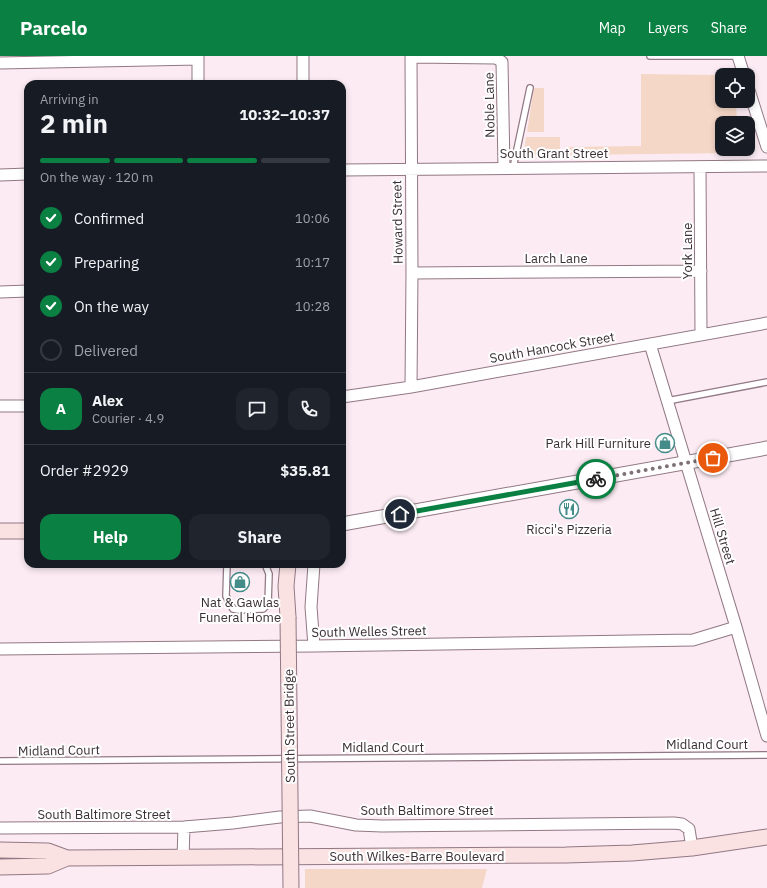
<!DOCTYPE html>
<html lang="en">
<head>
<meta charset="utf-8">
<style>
  :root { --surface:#171b24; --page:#20242c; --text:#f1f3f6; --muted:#9ea1a6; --line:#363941; --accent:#0b8043 }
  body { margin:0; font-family:"IBM Plex Sans",sans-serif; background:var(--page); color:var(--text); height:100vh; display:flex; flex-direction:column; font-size:15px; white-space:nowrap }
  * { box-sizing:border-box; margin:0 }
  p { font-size:13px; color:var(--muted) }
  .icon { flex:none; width:22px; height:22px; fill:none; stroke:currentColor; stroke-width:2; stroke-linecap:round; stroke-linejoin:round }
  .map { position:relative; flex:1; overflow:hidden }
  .side { position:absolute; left:24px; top:24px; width:322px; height:488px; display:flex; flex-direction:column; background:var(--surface); border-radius:12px; box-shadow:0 2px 6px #0003 }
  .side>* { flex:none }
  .fabs { position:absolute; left:715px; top:12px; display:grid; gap:8px }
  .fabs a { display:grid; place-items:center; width:40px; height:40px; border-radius:8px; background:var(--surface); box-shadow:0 2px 6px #0003; font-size:20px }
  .pin { position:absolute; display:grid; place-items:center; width:34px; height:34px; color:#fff; margin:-17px; border:2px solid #fff; border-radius:50%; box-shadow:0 1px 4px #0007 }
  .courier { position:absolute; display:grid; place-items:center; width:40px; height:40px; margin:-20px; border:3px solid #0b8043; border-radius:50%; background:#fff; color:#222; box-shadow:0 1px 5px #0007 }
  .summary em { font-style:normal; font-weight:800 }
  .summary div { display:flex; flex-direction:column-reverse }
  .summary { display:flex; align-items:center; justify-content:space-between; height:68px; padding:0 16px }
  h1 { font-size:26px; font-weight:800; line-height:30px }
  .bar { display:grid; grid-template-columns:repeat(4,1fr); gap:6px 4px; align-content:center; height:48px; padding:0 16px }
  .bar i { height:5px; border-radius:3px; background:var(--line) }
  .bar .on { background:var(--accent) }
  .bar p { grid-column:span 4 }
  .line { display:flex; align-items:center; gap:10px; padding:0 16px; border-top:1px solid var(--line) }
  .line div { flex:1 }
  .round { display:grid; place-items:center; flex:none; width:42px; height:42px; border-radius:12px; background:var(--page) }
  ol { padding:0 16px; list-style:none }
  li { display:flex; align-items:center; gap:12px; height:44px }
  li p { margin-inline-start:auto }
  li .icon { padding:4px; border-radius:50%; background:var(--accent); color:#fff; stroke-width:4 }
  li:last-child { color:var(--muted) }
  li i { width:22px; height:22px; border:2px solid var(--line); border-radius:50% }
  .cta { display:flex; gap:8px; margin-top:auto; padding:8px 16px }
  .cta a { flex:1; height:46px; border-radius:12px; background:var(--accent); color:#fff; font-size:16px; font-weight:800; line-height:46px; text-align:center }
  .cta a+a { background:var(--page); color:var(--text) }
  header { display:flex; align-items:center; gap:24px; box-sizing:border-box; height:56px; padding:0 20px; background:var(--accent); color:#fff }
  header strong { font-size:19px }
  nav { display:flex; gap:22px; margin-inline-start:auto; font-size:14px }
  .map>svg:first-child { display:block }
  .green { fill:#f5d7c7 }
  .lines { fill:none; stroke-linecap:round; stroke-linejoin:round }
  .service-casing { stroke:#917884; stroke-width:8 }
  .minor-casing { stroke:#917884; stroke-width:13 }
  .tertiary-casing { stroke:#917884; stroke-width:15 }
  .secondary-casing { stroke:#917884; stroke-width:17 }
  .service { stroke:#fff; stroke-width:5.5 }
  .minor { stroke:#fff; stroke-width:11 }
  .tertiary { stroke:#fff; stroke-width:13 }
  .secondary { stroke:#fae2e2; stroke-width:15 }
  .secondary-bridge-casing { stroke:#917884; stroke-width:17; stroke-linecap:butt }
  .secondary-bridge { stroke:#fae2e2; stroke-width:15 }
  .done { stroke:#7e7177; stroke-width:4; stroke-dasharray:0 7.2 }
  .route { stroke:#0b8043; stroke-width:5 }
  .labels { text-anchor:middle; stroke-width:4; stroke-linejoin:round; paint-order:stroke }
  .street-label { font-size:13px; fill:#3a2f34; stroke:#fefefe }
  .poi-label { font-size:13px; fill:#3a2f34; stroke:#fefefe }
</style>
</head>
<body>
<header>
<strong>Parcelo</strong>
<nav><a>Map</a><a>Layers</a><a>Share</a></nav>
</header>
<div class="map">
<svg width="767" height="832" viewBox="0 0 767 832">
  <rect width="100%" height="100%" fill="#fcebf3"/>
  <!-- green -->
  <path class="green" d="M 641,18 L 718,19 L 722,20 L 722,45 L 736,45 L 737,67 L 722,67 L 722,93 L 735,93 L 736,97 L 564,99 L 565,91 L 641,90 Z
    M 534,32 L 544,32 L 544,76 L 527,76 Z
    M 526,81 L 560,81 L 560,99 L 527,99 L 524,95 Z
    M 305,813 L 487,813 L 482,832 L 305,832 Z"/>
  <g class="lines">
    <!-- service casing -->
    <g class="service-casing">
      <path id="service" d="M 650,0 L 732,0
        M 513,112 L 530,32
        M 667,345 L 767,326
        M 227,508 L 226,540 L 233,553 L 238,554 L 263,553 L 268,548 L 269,518 L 265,508
        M 0,705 L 767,699"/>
    </g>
    <!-- minor casing -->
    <g class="minor-casing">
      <path id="minor" d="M 198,0 L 198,28
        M 303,0 L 303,28
        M 738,0 L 744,19
        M 411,1 L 496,2 L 502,6 L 504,112
        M 0,7 L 198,3
        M 748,31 L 767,91
        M 700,111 L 701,278
        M 342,114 L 767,110
        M 0,119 L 28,118
        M 412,217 L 701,215
        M 0,236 L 28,235
        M 650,288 L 736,571 L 767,680
        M 411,331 L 412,217 L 411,0
        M 342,341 L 411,331 L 767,267
        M 0,350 L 28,350
        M 314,508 L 311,551 L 314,590
        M 0,593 L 314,590 L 693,584 L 736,571
        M 0,772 L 184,771 L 233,767 L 280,761 L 310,760 L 356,769 L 382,770 L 674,767 L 682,768 L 689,773 L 692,792
        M 183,802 L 184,771"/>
    </g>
    <!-- tertiary casing -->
    <g class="tertiary-casing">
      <path id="tertiary" d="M 342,468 L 767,392"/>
    </g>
    <!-- secondary casing -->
    <g class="secondary-casing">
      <path id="secondary" d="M 0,475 L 28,475
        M 288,561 L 286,530 L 288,508
        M 0,794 L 48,795 L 67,802 L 566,799 L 632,797 L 692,792 L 767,781
        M 0,811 L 48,810 L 67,802"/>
    </g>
    <!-- service -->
    <use href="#service" class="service"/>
    <!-- minor -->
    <use href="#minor" class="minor"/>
    <!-- tertiary -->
    <use href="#tertiary" class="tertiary"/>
    <!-- secondary -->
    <use href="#secondary" class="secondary"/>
    <!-- secondary-bridge casing -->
    <g class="secondary-bridge-casing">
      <path id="secondary-bridge" d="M 288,561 L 291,832"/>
    </g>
    <!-- secondary-bridge -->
    <use href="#secondary-bridge" class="secondary-bridge"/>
  </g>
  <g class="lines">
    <!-- done -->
    <path class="done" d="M 596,423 L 713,402"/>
    <!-- route -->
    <path class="route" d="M 400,458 L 596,423"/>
  </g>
  <!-- icons -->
  <defs>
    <g id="shop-ring" transform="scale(1)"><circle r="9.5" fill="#fefefe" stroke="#448c8a" stroke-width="1.5"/><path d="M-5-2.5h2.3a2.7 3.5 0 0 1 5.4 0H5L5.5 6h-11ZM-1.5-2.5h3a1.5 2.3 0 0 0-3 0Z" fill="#448c8a"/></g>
    <g id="restaurant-ring" transform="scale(1)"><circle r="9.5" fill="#fefefe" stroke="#448c8a" stroke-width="1.5"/><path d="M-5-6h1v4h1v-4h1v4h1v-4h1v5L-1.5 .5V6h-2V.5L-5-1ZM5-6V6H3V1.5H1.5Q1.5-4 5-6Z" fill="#448c8a"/></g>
  </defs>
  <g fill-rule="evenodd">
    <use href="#shop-ring" x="665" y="387"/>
    <use href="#restaurant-ring" x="569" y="453"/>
    <use href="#shop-ring" x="240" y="526"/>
  </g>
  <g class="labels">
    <!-- street labels -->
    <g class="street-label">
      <text transform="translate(489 49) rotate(-91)" y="5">Noble Lane</text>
      <text x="554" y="102">South Grant Street</text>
      <text transform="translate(397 166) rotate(-91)" y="5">Howard Street</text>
      <text transform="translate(687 195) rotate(-90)" y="5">York Lane</text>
      <text x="556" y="207">Larch Lane</text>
      <text transform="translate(552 291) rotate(-10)" y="5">South Hancock Street</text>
      <text transform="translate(723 480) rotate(73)" y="5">Hill Street</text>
      <text transform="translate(369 575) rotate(-1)" y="5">South Welles Street</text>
      <text transform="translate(289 670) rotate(-91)" y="5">South Street Bridge</text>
      <text x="707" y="693">Midland Court</text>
      <text x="383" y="696">Midland Court</text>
      <text transform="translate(59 694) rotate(-1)" y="5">Midland Court</text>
      <text x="427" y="759">South Baltimore Street</text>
      <text x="104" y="763">South Baltimore Street</text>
      <text x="417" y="805">South Wilkes-Barre Boulevard</text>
    </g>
    <!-- poi labels -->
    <g class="poi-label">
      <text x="651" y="392" text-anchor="end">Park Hill Furniture</text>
      <text x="569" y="478">Ricci's Pizzeria</text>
      <text x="240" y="551">Nat &amp; Gawlas<tspan x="240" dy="15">Funeral Home</tspan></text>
    </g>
  </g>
</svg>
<div class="fabs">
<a><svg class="icon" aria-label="locate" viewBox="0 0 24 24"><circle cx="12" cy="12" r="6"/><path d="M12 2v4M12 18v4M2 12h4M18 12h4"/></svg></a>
<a><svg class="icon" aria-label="layers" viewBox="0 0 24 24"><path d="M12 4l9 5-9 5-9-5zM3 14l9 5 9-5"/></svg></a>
</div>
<div class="pin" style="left:713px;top:402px;background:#ea580c"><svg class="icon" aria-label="bag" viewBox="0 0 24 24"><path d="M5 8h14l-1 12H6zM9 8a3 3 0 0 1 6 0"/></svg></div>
<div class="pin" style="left:400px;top:458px;background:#1f2937"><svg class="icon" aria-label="home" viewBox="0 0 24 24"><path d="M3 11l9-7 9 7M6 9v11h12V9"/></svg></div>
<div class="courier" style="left:596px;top:423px"><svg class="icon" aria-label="bike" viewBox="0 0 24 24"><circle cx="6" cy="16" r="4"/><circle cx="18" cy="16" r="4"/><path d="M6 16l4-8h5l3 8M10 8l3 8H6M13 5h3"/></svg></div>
<section class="side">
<div class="summary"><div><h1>2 min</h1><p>Arriving in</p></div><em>10:32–10:37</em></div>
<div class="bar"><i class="on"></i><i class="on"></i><i class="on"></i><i></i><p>On the way · 120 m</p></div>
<ol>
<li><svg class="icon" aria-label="check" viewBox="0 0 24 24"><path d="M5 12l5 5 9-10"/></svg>Confirmed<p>10:06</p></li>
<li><svg class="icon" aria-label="check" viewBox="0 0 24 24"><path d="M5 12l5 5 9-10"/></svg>Preparing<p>10:17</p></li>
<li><svg class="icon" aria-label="check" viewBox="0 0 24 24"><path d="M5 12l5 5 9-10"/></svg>On the way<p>10:28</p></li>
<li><i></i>Delivered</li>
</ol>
<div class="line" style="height:72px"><b class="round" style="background:var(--accent);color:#fff">A</b><div><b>Alex</b><p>Courier · 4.9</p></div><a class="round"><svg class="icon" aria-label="chat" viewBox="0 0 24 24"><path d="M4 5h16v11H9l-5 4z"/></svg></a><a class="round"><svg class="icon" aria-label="phone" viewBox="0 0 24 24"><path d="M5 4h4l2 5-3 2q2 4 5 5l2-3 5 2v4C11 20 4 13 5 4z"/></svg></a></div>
<div class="line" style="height:52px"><div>Order #2929</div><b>$35.81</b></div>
<div class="cta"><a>Help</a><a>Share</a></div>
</section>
</div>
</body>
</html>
